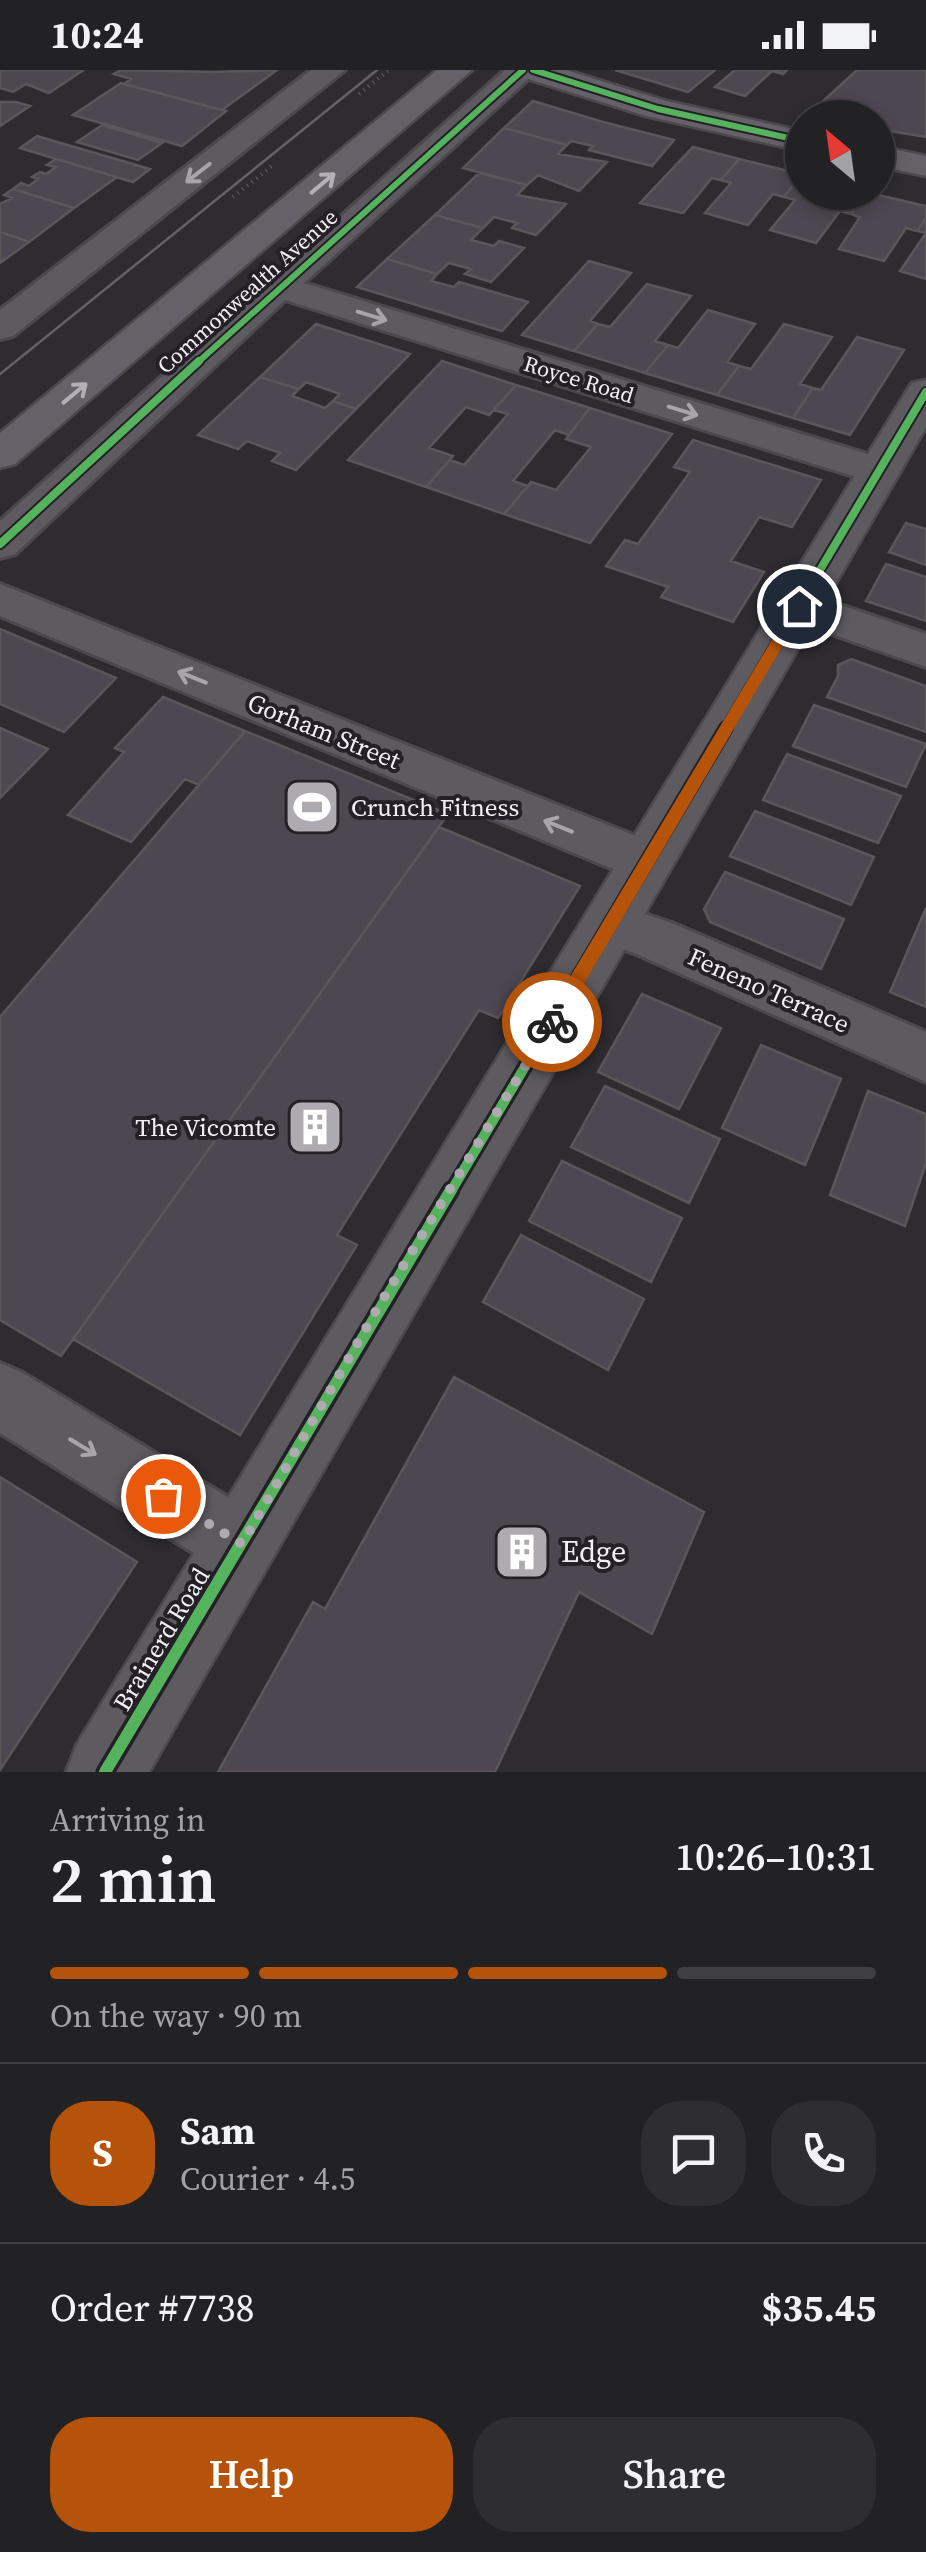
<!DOCTYPE html>
<html lang="en">
<head>
<meta charset="utf-8">
<style>
  :root { --surface:#222124; --page:#2e2e31; --text:#f1f3f6; --muted:#a2a3a6; --line:#3f3e41; --accent:#b45309 }
  body { margin:0; font-family:"Source Serif 4",serif; background:var(--page); color:var(--text); height:100vh; display:flex; flex-direction:column; font-size:38px; white-space:nowrap }
  * { box-sizing:border-box; margin:0 }
  p { font-size:32px; color:var(--muted) }
  .icon { flex:none; width:55px; height:55px; fill:none; stroke:currentColor; stroke-width:2; stroke-linecap:round; stroke-linejoin:round }
  .map { position:relative; height:1702px; overflow:hidden }
  .sheet { display:flex; flex-direction:column; background:var(--surface); flex:1 }
  .sheet>* { flex:none }
  .needle { width:65px; rotate:331deg }
  .buttons { position:absolute; left:785px; top:30px; display:grid; gap:20px }
  .buttons a { display:grid; place-items:center; width:110px; height:110px; border-radius:50%; background:var(--surface); box-shadow:0 5px 15px #0003,0 0 0 2px var(--line); font-size:50px }
  .pin { position:absolute; display:grid; place-items:center; width:85px; height:85px; color:#fff; margin:-42px; border:5px solid #fff; border-radius:50%; box-shadow:0 2px 10px #0007 }
  .courier { position:absolute; display:grid; place-items:center; width:100px; height:100px; margin:-50px; border:8px solid #b45309; border-radius:50%; background:#fff; color:#222; box-shadow:0 2px 12px #0007 }
  .head em { font-style:normal; font-weight:600 }
  .head div { display:flex; flex-direction:column-reverse }
  .head { display:flex; align-items:center; justify-content:space-between; height:170px; padding:0 50px }
  h1 { font-size:65px; font-weight:600; line-height:75px }
  .bar { display:grid; grid-template-columns:repeat(4,1fr); gap:15px 10px; align-content:center; height:120px; padding:0 50px }
  .bar i { height:12px; border-radius:8px; background:var(--line) }
  .bar .current { background:var(--accent) }
  .bar p { grid-column:span 4 }
  .line { display:flex; align-items:center; gap:25px; padding:0 50px; border-top:2px solid var(--line) }
  .line div { flex:1 }
  .round { display:grid; place-items:center; flex:none; width:105px; height:105px; border-radius:40px; background:var(--page) }
  .cta { display:flex; gap:20px; margin-top:auto; padding:20px 50px }
  .cta a { flex:1; height:115px; border-radius:40px; background:var(--accent); color:#fff; font-size:40px; font-weight:600; line-height:115px; text-align:center }
  .cta a+a { background:var(--page); color:var(--text) }
  .status { display:flex; justify-content:space-between; align-items:center; height:70px; padding:0 50px; background:var(--surface); direction:ltr }
  .status svg { height:28px; fill:currentColor }
  .map>svg:first-child { display:block }
  .building { fill:#4d4751; stroke:#59575a; stroke-width:2.5 }
  .lines { fill:none; stroke-linecap:round; stroke-linejoin:round }
  .street-casing { stroke:#4b494c; stroke-width:6 }
  .secondary-casing { stroke:#4b494c; stroke-width:5 }
  .primary-casing { stroke:#4b494c; stroke-width:5 }
  .path { stroke:#636164; stroke-width:4; stroke-dasharray:1 5; stroke-linecap:butt }
  .street { fill:#5d5b5f; fill-rule:evenodd }
  .secondary { fill:#5d5b5f; fill-rule:evenodd }
  .primary { fill:#656168; fill-rule:evenodd }
  .tram { stroke:#646266; stroke-width:2.5 }
  .cycleway-far3-casing { stroke:#252028; stroke-width:10 }
  .cycleway-far2-casing { stroke:#252028; stroke-width:12 }
  .cycleway-far1-casing { stroke:#252028; stroke-width:16 }
  .cycleway-casing { stroke:#252028; stroke-width:19 }
  .cycleway-far3 { stroke:#56b35d; stroke-width:6 }
  .cycleway-far2 { stroke:#56b35d; stroke-width:8 }
  .cycleway-far1 { stroke:#56b35d; stroke-width:10 }
  .cycleway { stroke:#56b35d; stroke-width:12 }
  .oneway { stroke:#a8a5aa }
  .oneway2 { stroke:#b3afb6 }
  .route { fill:#b45309 }
  .done { stroke:#adabb0; stroke-width:10; stroke-dasharray:0 18 }
  .labels { text-anchor:middle; stroke-width:8; stroke-linejoin:round; paint-order:stroke }
  .far-street-label { font-size:22px; fill:#f2eff5; stroke:#252028 }
  .street-label { font-size:25px; fill:#f2eff5; stroke:#252028 }
  .poi-label { font-size:25px; fill:#f2eff5; stroke:#252028; text-anchor:start }
  .near-poi-label { font-size:30px; fill:#f2eff5; stroke:#252028; text-anchor:start }
</style>
</head>
<body>
<div class="status"><b>10:24</b><svg viewBox="0 0 49 12"><path d="M0 12V9h3v3zM5 12V6h3v6zM10 12V3h3v9zM15 12V0h3v12zM26 1h20v11H26zM47 4h2v5h-2z"/></svg></div>
<div class="map">
<svg width="926" height="1702" viewBox="0 0 926 1702">
  <rect width="100%" height="100%" fill="#2e2c30"/>
  <!-- building -->
  <path class="building" d="M 0,0 L 78,0 L 82,1 L 49,23 L 26,14 L 13,22 L 0,18 Z
    M 121,0 L 213,2 L 277,0 L 222,40 L 124,14 L 131,9 L 114,4 Z
    M 615,0 L 715,0 L 688,22 Z
    M 735,0 L 787,0 L 783,4 L 772,1 L 745,26 L 715,17 Z
    M 857,0 L 926,0 L 926,67 L 878,59 L 878,48 L 808,45 Z
    M 121,13 L 124,14 L 226,41 L 182,76 L 73,45 Z
    M 533,31 L 603,52 L 674,70 L 652,96 L 589,80 L 593,76 L 571,71 L 567,75 L 504,58 Z
    M 0,32 L 16,32 L 30,36 L 0,56 Z
    M 102,55 L 162,73 L 138,90 L 77,72 Z
    M 504,58 L 567,75 L 558,84 L 607,92 L 579,121 L 538,105 L 527,115 L 463,98 Z
    M 37,66 L 150,99 L 133,112 L 20,78 Z
    M 693,77 L 739,89 L 721,110 L 712,108 L 683,143 L 640,133 Z
    M 56,89 L 117,107 L 74,138 L 13,119 L 21,113 L 29,116 L 38,109 L 32,107 L 40,102 L 46,104 L 56,97 L 47,95 Z
    M 739,89 L 801,104 L 784,127 L 773,124 L 748,155 L 705,143 L 731,113 L 721,110 Z
    M 479,103 L 527,115 L 517,125 L 566,134 L 536,165 L 512,158 L 517,153 L 494,147 L 483,158 L 435,145 Z
    M 801,104 L 802,122 L 865,122 L 851,144 L 840,141 L 816,173 L 770,160 L 795,130 L 784,127 Z
    M 13,119 L 74,138 L 29,172 L 0,162 L 0,134 L 12,128 L 4,125 Z
    M 865,122 L 926,136 L 926,148 L 917,161 L 906,158 L 884,191 L 839,179 L 860,147 L 851,144 Z
    M 435,145 L 483,158 L 471,170 L 494,176 L 499,171 L 524,178 L 491,212 L 465,204 L 471,199 L 449,193 L 437,204 L 387,189 Z
    M 926,148 L 926,209 L 900,201 L 926,163 L 917,161 Z
    M 0,162 L 29,172 L 0,193 Z
    M 387,189 L 437,204 L 431,211 L 454,217 L 459,212 L 528,232 L 502,261 L 357,217 Z
    M 589,191 L 631,203 L 590,251 L 598,254 L 574,281 L 522,265 Z
    M 647,214 L 691,226 L 655,271 L 668,275 L 645,303 L 574,281 L 598,254 L 610,257 Z
    M 708,240 L 755,254 L 727,292 L 739,296 L 717,325 L 645,303 L 668,275 L 678,278 Z
    M 316,254 L 410,284 L 356,339 L 333,331 L 340,324 L 306,312 L 299,319 L 260,307 Z
    M 784,254 L 832,267 L 800,314 L 813,318 L 793,348 L 717,325 L 739,296 L 751,299 Z
    M 857,267 L 904,280 L 850,365 L 793,348 L 813,318 L 821,320 Z
    M 442,291 L 516,315 L 489,345 L 466,337 L 429,378 L 453,386 L 426,417 L 348,390 Z
    M 260,307 L 299,319 L 292,326 L 325,338 L 333,331 L 356,339 L 296,400 L 272,391 L 280,383 L 247,371 L 238,379 L 198,365 Z
    M 516,315 L 590,338 L 569,365 L 555,360 L 513,411 L 528,416 L 504,444 L 426,417 L 450,390 L 464,395 L 508,344 L 494,340 Z
    M 590,338 L 672,364 L 590,473 L 504,444 L 531,412 L 556,420 L 591,377 L 566,369 Z
    M 693,370 L 821,410 L 792,457 L 759,447 L 731,491 L 764,502 L 733,552 L 661,527 L 668,517 L 606,496 L 625,470 L 638,474 L 690,402 L 674,397 Z
    M 906,453 L 926,459 L 926,495 L 889,482 Z
    M 886,494 L 926,507 L 926,551 L 866,531 Z
    M 0,559 L 116,608 L 64,662 L 0,634 Z
    M 851,589 L 926,616 L 926,662 L 827,627 L 838,606 L 838,595 Z
    M 163,627 L 245,661 L 199,715 L 185,709 L 131,772 L 68,745 L 124,682 L 115,678 Z
    M 814,635 L 926,674 L 906,717 L 793,676 Z
    M 0,658 L 48,679 L 0,728 Z
    M 245,661 L 448,744 L 61,1286 L 0,1250 L 0,947 Z
    M 787,684 L 901,726 L 878,773 L 763,730 Z
    M 755,741 L 874,787 L 851,835 L 730,786 Z
    M 439,757 L 580,816 L 498,948 L 479,940 L 337,1165 L 357,1175 L 240,1365 L 73,1269 Z
    M 725,802 L 844,849 L 821,899 L 710,852 L 704,839 Z
    M 926,838 L 926,937 L 890,922 Z
    M 642,924 L 721,958 L 679,1039 L 598,1002 Z
    M 761,975 L 841,1009 L 805,1095 L 722,1058 Z
    M 605,1016 L 720,1069 L 689,1133 L 571,1077 Z
    M 868,1021 L 926,1044 L 926,1093 L 905,1156 L 830,1125 Z
    M 562,1091 L 682,1148 L 651,1212 L 529,1151 Z
    M 521,1165 L 644,1229 L 608,1300 L 483,1232 Z
    M 454,1307 L 704,1442 L 652,1564 L 579,1522 L 495,1702 L 218,1702 L 313,1532 L 325,1539 Z
    M 0,1407 L 137,1492 L 0,1700 Z"/>
  <g class="lines">
    <!-- street casing -->
    <g class="street-casing">
      <path id="street" d="M 311,0 L 345,0 L 13,266 L 0,269 L 0,240 Z
        M 505,0 L 538,0 L 304,213 L 894,392 L 900,401 L 894,410 L 880,414 L 866,410 L 285,230 L 15,484 L 0,488 L 0,451 Z
        M 0,514 L 666,778 L 673,792 L 666,806 L 648,812 L 630,806 L 0,546 Z
        M 799,521 L 926,564 L 926,597 L 783,547 L 777,536 L 783,525 Z
        M 612,833 L 672,853 L 926,962 L 926,1012 L 634,883 L 593,869 L 586,854 L 593,839 Z
        M 0,1293 L 23,1303 L 266,1450 L 276,1474 L 266,1498 L 242,1508 L 218,1498 L 0,1363 Z"/>
    </g>
    <!-- secondary casing -->
    <g class="secondary-casing">
      <path id="secondary" d="M 926,310 L 926,357 L 149,1702 L 66,1702 L 77,1674 L 906,322 L 912,313 Z"/>
    </g>
    <!-- primary casing -->
    <g class="primary-casing">
      <path id="primary" d="M 437,0 L 472,0 L 15,394 L 0,398 L 0,363 Z
        M 517,0 L 566,0 L 666,31 L 802,61 L 802,81 L 646,46 L 522,7 Z
        M 878,76 L 926,86 L 926,106 L 878,96 Z"/>
    </g>
    <!-- path -->
    <path class="path" d="M 359,24 L 389,0
      M 233,127 L 272,96"/>
    <!-- street -->
    <use href="#street" class="street"/>
    <!-- secondary -->
    <use href="#secondary" class="secondary"/>
    <!-- primary -->
    <use href="#primary" class="primary"/>
    <!-- tram -->
    <path class="tram" d="M 0,304 L 377,0"/>
    <!-- cycleway-far3 casing -->
    <g class="cycleway-far3-casing">
      <path id="cycleway-far3" d="M 533,0 L 658,39 L 802,71
        M 196,294 L 523,0"/>
    </g>
    <!-- cycleway-far2 casing -->
    <g class="cycleway-far2-casing">
      <path id="cycleway-far2" d="M 0,474 L 199,291
        M 724,661 L 926,322"/>
    </g>
    <!-- cycleway-far1 casing -->
    <g class="cycleway-far1-casing">
      <path id="cycleway-far1" d="M 450,1123 L 726,658"/>
    </g>
    <!-- cycleway casing -->
    <g class="cycleway-casing">
      <path id="cycleway" d="M 105,1702 L 451,1120"/>
    </g>
    <!-- cycleway-far3 -->
    <use href="#cycleway-far3" class="cycleway-far3"/>
    <!-- cycleway-far2 -->
    <use href="#cycleway-far2" class="cycleway-far2"/>
    <!-- cycleway-far1 -->
    <use href="#cycleway-far1" class="cycleway-far1"/>
    <!-- cycleway -->
    <use href="#cycleway" class="cycleway"/>
  </g>
  <!-- one-way arrows -->
  <defs><path id="oneway-shaft" d="M-6 0H5M1.5-3L5.5 0L1.5 3" fill="none" stroke-width="1.6" stroke-linecap="round" stroke-linejoin="round" transform="scale(2.5)"/></defs>
  <g class="oneway">
    <use href="#oneway-shaft" transform="translate(198 103) rotate(142)"/>
    <use href="#oneway-shaft" transform="translate(372 246) rotate(17)"/>
    <use href="#oneway-shaft" transform="translate(683 341) rotate(17)"/>
    <use href="#oneway-shaft" transform="translate(192 607) rotate(-158)"/>
    <use href="#oneway-shaft" transform="translate(558 756) rotate(-158)"/>
    <use href="#oneway-shaft" transform="translate(83 1377) rotate(31)"/>
  </g>
  <g class="oneway2">
    <use href="#oneway-shaft" transform="translate(323 113) rotate(-40)"/>
    <use href="#oneway-shaft" transform="translate(75 323) rotate(-40)"/>
  </g>
  <!-- route -->
  <path class="route" d="M 799,532 L 806,536 L 558,958 L 546,958 L 546,947 L 794,533 Z"/>
  <g class="lines">
    <!-- done -->
    <path class="done" d="M 163,1426 L 242,1474 L 380,1234 L 552,952"/>
  </g>
  <!-- icons -->
  <defs>
    <g id="stadium-square" transform="scale(2.875)"><rect x="-9" y="-9" width="18" height="18" rx="4" fill="#adabb0" stroke="#252028"/><path d="M0-5a6.5 5 0 1 0 0 10a6.5 5 0 1 0 0-10ZM-3.5-1.8h7v3.6h-7Z" fill="#fff"/></g>
    <g id="building-square" transform="scale(2.875)"><rect x="-9" y="-9" width="18" height="18" rx="4" fill="#adabb0" stroke="#252028"/><path d="M-4-6H4V6H1V3H-1V6H-4ZM-2.5-4.3h1.7v1.8h-1.7ZM.8-4.3h1.7v1.8H.8ZM-2.5-1h1.7V.8h-1.7ZM.8-1h1.7V.8H.8Z" fill="#fff"/></g>
  </defs>
  <g fill-rule="evenodd">
    <use href="#stadium-square" x="312" y="737"/>
    <use href="#building-square" x="315" y="1057"/>
    <use href="#building-square" x="522" y="1482"/>
  </g>
  <g class="labels">
    <!-- far-street labels -->
    <g class="far-street-label">
      <text transform="translate(247 221) rotate(-42)" y="8">Commonwealth Avenue</text>
      <text transform="translate(579 309) rotate(17)" y="8">Royce Road</text>
    </g>
    <!-- street labels -->
    <g class="street-label">
      <text transform="translate(324 661) rotate(22)" y="9">Gorham Street</text>
      <text transform="translate(769 920) rotate(24)" y="9">Feneno Terrace</text>
      <text transform="translate(161 1569) rotate(-59)" y="9">Brainerd Road</text>
    </g>
    <!-- poi labels -->
    <g class="poi-label">
      <text x="351" y="746">Crunch Fitness</text>
      <text x="276" y="1066" text-anchor="end">The Vicomte</text>
    </g>
    <!-- near-poi labels -->
    <g class="near-poi-label">
      <text x="561" y="1492">Edge</text>
    </g>
  </g>
</svg>
<div class="buttons">
<a><svg class="needle" viewBox="-14 -14 28 28"><path d="M0-13l5 13h-10z" fill="#e53935"/><path d="M0 13l5-13h-10z" fill="#a2a3a6"/></svg></a>
</div>
<div class="pin" style="left:163px;top:1426px;background:#ea580c"><svg class="icon" aria-label="bag" viewBox="0 0 24 24"><path d="M5 8h14l-1 12H6zM9 8a3 3 0 0 1 6 0"/></svg></div>
<div class="pin" style="left:799px;top:536px;background:#1f2937"><svg class="icon" aria-label="home" viewBox="0 0 24 24"><path d="M3 11l9-7 9 7M6 9v11h12V9"/></svg></div>
<div class="courier" style="left:552px;top:952px"><svg class="icon" aria-label="bike" viewBox="0 0 24 24"><circle cx="6" cy="16" r="4"/><circle cx="18" cy="16" r="4"/><path d="M6 16l4-8h5l3 8M10 8l3 8H6M13 5h3"/></svg></div>
</div>
<section class="sheet">
<div class="head"><div><h1>2 min</h1><p>Arriving in</p></div><em>10:26–10:31</em></div>
<div class="bar"><i class="current"></i><i class="current"></i><i class="current"></i><i></i><p>On the way · 90 m</p></div>
<div class="line" style="height:180px"><b class="round" style="background:var(--accent);color:#fff">S</b><div><b>Sam</b><p>Courier · 4.5</p></div><a class="round"><svg class="icon" aria-label="chat" viewBox="0 0 24 24"><path d="M4 5h16v11H9l-5 4z"/></svg></a><a class="round"><svg class="icon" aria-label="phone" viewBox="0 0 24 24"><path d="M5 4h4l2 5-3 2q2 4 5 5l2-3 5 2v4C11 20 4 13 5 4z"/></svg></a></div>
<div class="line" style="height:130px"><div>Order #7738</div><b>$35.45</b></div>
<div class="cta"><a>Help</a><a>Share</a></div>
</section>
</body>
</html>
